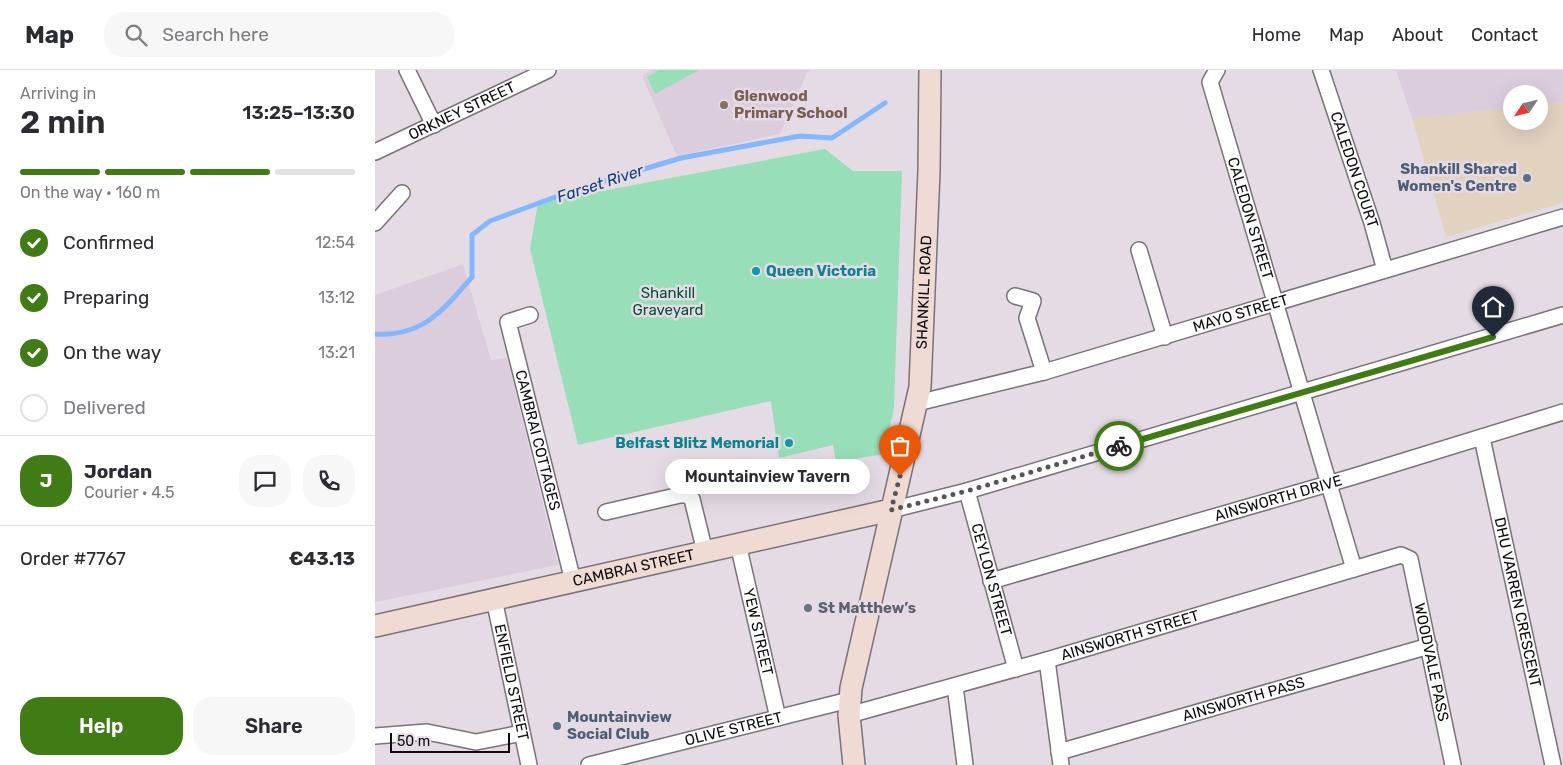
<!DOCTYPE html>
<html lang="en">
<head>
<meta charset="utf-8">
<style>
  :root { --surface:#fff; --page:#f7f7f7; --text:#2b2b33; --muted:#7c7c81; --line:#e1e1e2; --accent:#407b15 }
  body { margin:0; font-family:Rubik,sans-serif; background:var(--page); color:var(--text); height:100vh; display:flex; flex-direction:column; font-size:19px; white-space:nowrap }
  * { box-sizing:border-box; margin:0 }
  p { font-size:16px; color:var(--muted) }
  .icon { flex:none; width:28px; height:28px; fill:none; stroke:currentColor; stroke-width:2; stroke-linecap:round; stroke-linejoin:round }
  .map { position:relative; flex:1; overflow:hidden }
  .panel { display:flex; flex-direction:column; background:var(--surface); width:375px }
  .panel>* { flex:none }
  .needle { width:32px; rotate:235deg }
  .fabs { position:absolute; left:1128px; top:15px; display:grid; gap:10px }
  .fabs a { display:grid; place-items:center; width:45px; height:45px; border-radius:50%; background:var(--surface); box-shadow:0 5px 20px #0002; font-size:25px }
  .scale { position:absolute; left:15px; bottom:12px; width:120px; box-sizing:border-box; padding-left:5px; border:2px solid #0e0b0e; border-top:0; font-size:14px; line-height:18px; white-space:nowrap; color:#0e0b0e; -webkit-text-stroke:4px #e5dbe5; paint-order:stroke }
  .pin { position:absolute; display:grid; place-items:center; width:42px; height:42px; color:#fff; margin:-51px -21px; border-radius:50% 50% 50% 0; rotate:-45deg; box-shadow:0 0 5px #0007 }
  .pin .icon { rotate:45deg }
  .courier { position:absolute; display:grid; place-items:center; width:50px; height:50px; margin:-25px; border:4px solid #407b15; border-radius:50%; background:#fff; color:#222; box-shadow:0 1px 6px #0007 }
  .bubble { position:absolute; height:35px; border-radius:18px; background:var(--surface); box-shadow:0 5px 20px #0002; font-size:16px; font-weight:600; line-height:35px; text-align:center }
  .headline em { font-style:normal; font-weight:600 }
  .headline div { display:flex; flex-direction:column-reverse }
  .headline { display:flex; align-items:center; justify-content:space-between; height:85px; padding:0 20px }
  h1 { font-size:32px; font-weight:600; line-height:38px }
  .bar { display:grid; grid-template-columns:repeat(4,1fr); gap:8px 5px; align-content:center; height:60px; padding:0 20px }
  .bar i { height:6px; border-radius:4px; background:var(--line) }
  .bar .active { background:var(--accent) }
  .bar p { grid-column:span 4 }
  .line { display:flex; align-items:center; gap:12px; padding:0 20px; border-top:1px solid var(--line) }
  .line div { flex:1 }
  .round { display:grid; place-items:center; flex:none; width:52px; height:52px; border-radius:20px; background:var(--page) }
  ol { padding:0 20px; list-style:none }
  li { display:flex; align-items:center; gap:15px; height:55px }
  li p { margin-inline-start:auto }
  li .icon { padding:5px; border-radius:50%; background:var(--accent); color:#fff; stroke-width:4 }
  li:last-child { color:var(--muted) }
  li i { width:28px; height:28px; border:2px solid var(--line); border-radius:50% }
  .cta { display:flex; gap:10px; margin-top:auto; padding:10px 20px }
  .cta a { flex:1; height:58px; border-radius:20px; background:var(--accent); color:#fff; font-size:20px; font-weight:600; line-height:58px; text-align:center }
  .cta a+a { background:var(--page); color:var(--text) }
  header { display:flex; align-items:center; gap:30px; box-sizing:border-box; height:70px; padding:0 25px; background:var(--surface); border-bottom:1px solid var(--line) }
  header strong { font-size:24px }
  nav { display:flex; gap:28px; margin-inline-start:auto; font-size:18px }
  .search { width:350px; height:45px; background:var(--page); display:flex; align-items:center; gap:12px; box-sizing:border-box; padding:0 18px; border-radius:20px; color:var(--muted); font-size:19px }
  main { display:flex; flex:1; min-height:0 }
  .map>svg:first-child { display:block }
  .commercial { fill:#e2d2c0 }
  .built { fill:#dccddc }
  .green { fill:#98deb8 }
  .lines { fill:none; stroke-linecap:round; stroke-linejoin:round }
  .stream { stroke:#85b7fd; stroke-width:5 }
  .street-casing { stroke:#7a727a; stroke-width:18 }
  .secondary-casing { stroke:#7a727a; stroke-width:24 }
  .street { stroke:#fff; stroke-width:15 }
  .secondary { stroke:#f0dbd4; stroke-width:21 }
  .done { stroke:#595459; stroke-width:5; stroke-dasharray:0 9 }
  .route { stroke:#407b15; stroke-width:6 }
  .education-dot { fill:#8d6e63; stroke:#e5dbe5; stroke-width:2 }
  .service-dot { fill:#5c6f8a; stroke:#e5dbe5; stroke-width:2 }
  .culture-dot { fill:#0f9aa8; stroke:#e5dbe5; stroke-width:2 }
  .worship-dot { fill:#6b7280; stroke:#e5dbe5; stroke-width:2 }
  .labels { text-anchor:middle; stroke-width:5; stroke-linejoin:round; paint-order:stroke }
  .education-label { font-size:15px; font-weight:bold; fill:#785e54; stroke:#e5dbe5; text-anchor:start }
  .street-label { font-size:15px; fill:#0e0b0e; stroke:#e5dbe5 }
  .service-label { font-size:15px; font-weight:bold; fill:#4e5e75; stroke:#e5dbe5; text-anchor:end }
  .culture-label { font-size:15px; font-weight:bold; fill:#0d838f; stroke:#e5dbe5; text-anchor:start }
  .park-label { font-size:15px; fill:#035234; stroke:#e5dbe5 }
  .worship-label { font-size:15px; font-weight:bold; fill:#5b616d; stroke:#e5dbe5; text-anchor:start }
  .water-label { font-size:16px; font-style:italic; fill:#0e3f7b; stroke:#e5dbe5 }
</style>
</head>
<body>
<header>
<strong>Map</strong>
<div class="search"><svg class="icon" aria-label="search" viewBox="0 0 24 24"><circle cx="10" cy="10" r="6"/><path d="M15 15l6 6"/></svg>Search here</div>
<nav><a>Home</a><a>Map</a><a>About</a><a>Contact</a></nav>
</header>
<main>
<section class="panel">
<div class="headline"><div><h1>2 min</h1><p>Arriving in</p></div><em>13:25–13:30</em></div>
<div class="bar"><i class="active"></i><i class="active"></i><i class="active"></i><i></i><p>On the way · 160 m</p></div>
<ol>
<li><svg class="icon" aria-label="check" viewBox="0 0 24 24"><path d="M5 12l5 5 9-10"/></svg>Confirmed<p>12:54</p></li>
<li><svg class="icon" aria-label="check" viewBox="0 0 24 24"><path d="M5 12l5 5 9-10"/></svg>Preparing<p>13:12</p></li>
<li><svg class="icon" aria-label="check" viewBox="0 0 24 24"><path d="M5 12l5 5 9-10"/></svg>On the way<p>13:21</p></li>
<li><i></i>Delivered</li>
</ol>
<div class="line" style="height:90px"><b class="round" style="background:var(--accent);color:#fff">J</b><div><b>Jordan</b><p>Courier · 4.5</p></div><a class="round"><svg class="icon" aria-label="chat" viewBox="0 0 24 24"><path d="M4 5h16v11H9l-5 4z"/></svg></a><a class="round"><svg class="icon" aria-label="phone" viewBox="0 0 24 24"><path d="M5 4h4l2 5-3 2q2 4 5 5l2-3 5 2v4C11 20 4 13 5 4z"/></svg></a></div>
<div class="line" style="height:65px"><div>Order #7767</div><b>€43.13</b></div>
<div class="cta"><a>Help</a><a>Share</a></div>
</section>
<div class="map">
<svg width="1188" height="695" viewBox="0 0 1188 695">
  <rect width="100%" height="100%" fill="#e5dbe5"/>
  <!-- commercial -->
  <path class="commercial" d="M 1188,33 L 1188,133 L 1071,167 L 1037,48 L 1136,38 L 1136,51 L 1164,51 L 1164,35 Z"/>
  <!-- built -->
  <path class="built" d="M 278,0 L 436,0 L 432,3 L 405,64 L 302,86 L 267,6 Z
    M 1021,0 L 1188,0 L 1188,33 L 1164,35 L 1164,24 L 1136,24 L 1136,38 L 1037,48 Z
    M 88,194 L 116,290 L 132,288 L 183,495 L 0,532 L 0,225 Z"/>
  <!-- green -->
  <path class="green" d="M 284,0 L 324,0 L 280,24 L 272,7 Z
    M 450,79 L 478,101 L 527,101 L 519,338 L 509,384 L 461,392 L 458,375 L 404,388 L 396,331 L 203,375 L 155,179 L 163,133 Z"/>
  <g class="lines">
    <!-- stream -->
    <path class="stream" d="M 0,264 C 48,267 68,240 97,207 L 97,165 L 115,151 L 205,118 L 306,88 L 425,66 L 457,68 L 510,33"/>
    <!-- street casing -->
    <g class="street-casing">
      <g id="street">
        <path d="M 32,0 L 59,55"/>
        <path id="s1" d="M 842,0 L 835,12 L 979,499"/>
        <path id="s2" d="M 946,0 L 997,153 L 1010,200"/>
        <path id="s3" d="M 0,82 L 173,0"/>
        <path d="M 0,153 L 27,123"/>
        <path d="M 764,180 L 790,267"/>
        <path d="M 640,226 L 658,231 L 652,248 L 669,302"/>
        <path id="s4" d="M 155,245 L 133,252 L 198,511"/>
        <path id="s5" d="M 542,333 L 669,302 L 1188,147"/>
        <path id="s6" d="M 1107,368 L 1178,695"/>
        <path id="s7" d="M 592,421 L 641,599"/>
        <path d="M 516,440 L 592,421 L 1188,245"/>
        <path d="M 231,442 L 305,425 L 312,425 L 317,429 L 330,482"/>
        <path id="s8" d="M 363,474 L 403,648"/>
        <path id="s9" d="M 616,511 L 977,407 L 1188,342"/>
        <path id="s10" d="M 119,529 L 154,695"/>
        <path d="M 672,590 L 686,695"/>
        <path d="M 580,616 L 590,695"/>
        <path id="s11" d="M 474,645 L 672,590 L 1026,485 L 1035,489 L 1078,695"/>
        <path d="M 0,666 L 52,662 L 101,672 L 147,663"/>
        <path id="s12" d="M 684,682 L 1054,576"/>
        <path id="s13" d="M 214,695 L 474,630"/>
      </g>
    </g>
    <!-- secondary casing -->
    <g class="secondary-casing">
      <g id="secondary">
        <path id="s14" d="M 0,556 L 516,440"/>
        <path id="s15" d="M 479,695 L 474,645 L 476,618 L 545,317 L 554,101 L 555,0"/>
      </g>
    </g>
    <!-- street -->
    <use href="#street" class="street"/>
    <!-- secondary -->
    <use href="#secondary" class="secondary"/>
  </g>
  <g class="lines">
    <!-- done -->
    <path class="done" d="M 525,406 L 516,440 L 592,421 L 744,376"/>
    <!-- route -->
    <path class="route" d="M 744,376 L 1118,267"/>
  </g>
  <!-- markers -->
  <circle class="education-dot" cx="349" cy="35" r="5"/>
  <g class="service-dot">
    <circle cx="1152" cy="108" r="5"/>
    <circle cx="182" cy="656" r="5"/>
  </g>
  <g class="culture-dot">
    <circle cx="381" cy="201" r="5"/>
    <circle cx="414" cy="373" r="5"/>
  </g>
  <circle class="worship-dot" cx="433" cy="538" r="5"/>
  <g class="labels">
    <!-- education labels -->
    <g class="education-label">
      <text x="359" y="31">Glenwood<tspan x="359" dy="17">Primary School</tspan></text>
    </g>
    <!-- street labels -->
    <g class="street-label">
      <text dy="5" stroke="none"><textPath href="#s3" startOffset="96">ORKNEY STREET</textPath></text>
      <text dy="5" stroke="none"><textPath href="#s2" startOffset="105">CALEDON COURT</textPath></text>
      <text dy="5" stroke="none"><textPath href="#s1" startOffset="156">CALEDON STREET</textPath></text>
      <text dy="5" stroke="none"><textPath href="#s15" startOffset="481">SHANKILL ROAD</textPath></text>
      <text dy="5" stroke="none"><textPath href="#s5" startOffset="336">MAYO STREET</textPath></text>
      <text dy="5" stroke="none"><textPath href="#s4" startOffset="145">CAMBRAI COTTAGES</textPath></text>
      <text dy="5" stroke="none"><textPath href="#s9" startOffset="299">AINSWORTH DRIVE</textPath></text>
      <text dy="5" stroke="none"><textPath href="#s14" startOffset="265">CAMBRAI STREET</textPath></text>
      <text dy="5" stroke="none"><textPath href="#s7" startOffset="92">CEYLON STREET</textPath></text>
      <text dy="5" stroke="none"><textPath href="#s6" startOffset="168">DHU VARREN CRESCENT</textPath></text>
      <text dy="5" stroke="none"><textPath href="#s8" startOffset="90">YEW STREET</textPath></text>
      <text dy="5" stroke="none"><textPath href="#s11" startOffset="292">AINSWORTH STREET</textPath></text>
      <text dy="5" stroke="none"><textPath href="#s11" startOffset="690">WOODVALE PASS</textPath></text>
      <text dy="5" stroke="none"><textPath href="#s10" startOffset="85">ENFIELD STREET</textPath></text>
      <text dy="5" stroke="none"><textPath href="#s12" startOffset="192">AINSWORTH PASS</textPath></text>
      <text dy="5" stroke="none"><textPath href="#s13" startOffset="149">OLIVE STREET</textPath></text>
    </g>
    <!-- service labels -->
    <g class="service-label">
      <text x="1142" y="104">Shankill Shared<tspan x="1142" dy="17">Women's Centre</tspan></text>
      <text x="192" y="652" text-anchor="start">Mountainview<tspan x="192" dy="17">Social Club</tspan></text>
    </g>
    <!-- culture labels -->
    <g class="culture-label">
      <text x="391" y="206">Queen Victoria</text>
      <text x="404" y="378" text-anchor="end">Belfast Blitz Memorial</text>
    </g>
    <!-- park labels -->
    <g class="park-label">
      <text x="293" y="228">Shankill<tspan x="293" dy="17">Graveyard</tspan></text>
    </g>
    <!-- worship labels -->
    <g class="worship-label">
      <text x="443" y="543">St Matthew’s</text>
    </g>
    <!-- water labels -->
    <g class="water-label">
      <text transform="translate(225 113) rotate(-18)" y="6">Farset River</text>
    </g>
  </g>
</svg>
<div class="fabs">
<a><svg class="needle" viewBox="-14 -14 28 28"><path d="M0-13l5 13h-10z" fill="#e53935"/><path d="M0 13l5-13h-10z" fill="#7c7c81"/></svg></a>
</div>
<div class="scale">50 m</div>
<div class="pin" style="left:525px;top:406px;background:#ea580c"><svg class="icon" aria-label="bag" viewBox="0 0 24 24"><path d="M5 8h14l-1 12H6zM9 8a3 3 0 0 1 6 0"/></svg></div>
<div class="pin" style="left:1118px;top:267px;background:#1f2937"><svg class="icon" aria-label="home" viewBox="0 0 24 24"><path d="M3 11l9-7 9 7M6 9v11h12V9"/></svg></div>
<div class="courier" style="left:744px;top:376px"><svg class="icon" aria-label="bike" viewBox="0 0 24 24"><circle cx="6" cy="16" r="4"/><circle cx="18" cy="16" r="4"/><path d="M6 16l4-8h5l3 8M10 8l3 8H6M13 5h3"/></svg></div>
<div class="bubble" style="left:290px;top:389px;width:205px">Mountainview Tavern</div>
</div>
</main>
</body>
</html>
